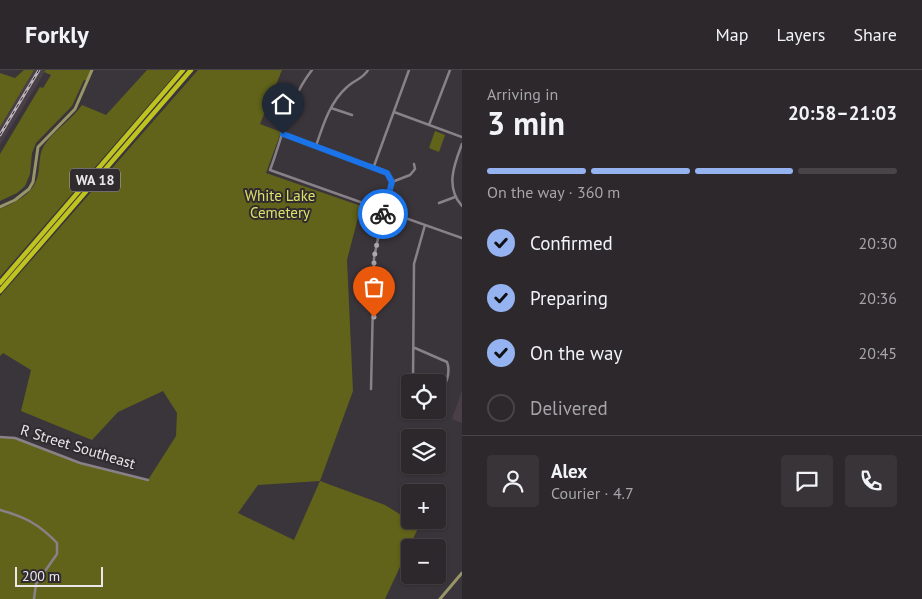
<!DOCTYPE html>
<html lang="en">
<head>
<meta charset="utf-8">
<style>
  :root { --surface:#2c282c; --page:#383438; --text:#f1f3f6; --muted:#a6a6a9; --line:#484448; --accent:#95b2f1 }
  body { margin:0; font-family:"PT Sans",sans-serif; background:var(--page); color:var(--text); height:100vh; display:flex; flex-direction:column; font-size:19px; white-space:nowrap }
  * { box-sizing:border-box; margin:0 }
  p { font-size:16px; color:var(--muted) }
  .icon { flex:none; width:28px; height:28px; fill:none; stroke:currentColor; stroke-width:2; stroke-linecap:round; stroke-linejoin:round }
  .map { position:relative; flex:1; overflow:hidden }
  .panel { display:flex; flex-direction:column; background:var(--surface); width:460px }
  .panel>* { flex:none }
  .tools { position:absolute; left:401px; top:304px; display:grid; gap:10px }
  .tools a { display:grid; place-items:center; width:45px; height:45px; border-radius:5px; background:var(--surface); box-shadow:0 1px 4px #0004,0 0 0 1px var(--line); font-size:25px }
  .scale { position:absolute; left:15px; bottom:12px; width:88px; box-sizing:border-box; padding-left:5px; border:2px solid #eae7ea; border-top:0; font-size:14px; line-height:18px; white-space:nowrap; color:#eae7ea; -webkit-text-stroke:4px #302b2f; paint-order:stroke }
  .pin { position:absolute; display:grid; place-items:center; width:42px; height:42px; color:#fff; margin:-51px -21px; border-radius:50% 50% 50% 0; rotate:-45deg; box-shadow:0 0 5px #0007 }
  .pin .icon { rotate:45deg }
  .courier { position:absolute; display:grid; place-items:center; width:50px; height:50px; margin:-25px; border:4px solid #1a73e8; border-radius:50%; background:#fff; color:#222; box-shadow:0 1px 6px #0007 }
  .headline em { font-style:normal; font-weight:700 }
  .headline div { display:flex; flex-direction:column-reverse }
  .headline { display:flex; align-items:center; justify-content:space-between; height:85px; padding:0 25px }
  h1 { font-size:32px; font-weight:700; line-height:38px }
  .bar { display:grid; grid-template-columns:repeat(4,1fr); gap:8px 5px; align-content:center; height:60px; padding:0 25px }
  .bar i { height:6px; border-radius:4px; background:var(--line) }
  .bar .on { background:var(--accent) }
  .bar p { grid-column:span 4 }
  .line { display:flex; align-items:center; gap:12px; padding:0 25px; border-top:1px solid var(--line) }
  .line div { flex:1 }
  .round { display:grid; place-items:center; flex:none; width:52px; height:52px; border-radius:5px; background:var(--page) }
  ol { padding:0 25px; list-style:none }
  li { display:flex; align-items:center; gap:15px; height:55px }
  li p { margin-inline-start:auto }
  li .icon { padding:5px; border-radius:50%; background:var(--accent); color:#111; stroke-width:4 }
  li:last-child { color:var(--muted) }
  li i { width:28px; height:28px; border:2px solid var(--line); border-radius:50% }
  header { display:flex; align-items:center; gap:30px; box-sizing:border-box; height:70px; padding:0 25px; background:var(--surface); border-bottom:1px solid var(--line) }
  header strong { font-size:24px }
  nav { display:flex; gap:28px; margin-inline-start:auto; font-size:18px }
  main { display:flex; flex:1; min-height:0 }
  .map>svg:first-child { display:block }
  .built { fill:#4a3f48 }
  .green { fill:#61631a; fill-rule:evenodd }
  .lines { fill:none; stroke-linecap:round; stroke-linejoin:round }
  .minor { stroke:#888187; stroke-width:2.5 }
  .secondary { stroke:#989568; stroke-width:3 }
  .motorway { stroke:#bfc31f; stroke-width:4.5 }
  .rail-casing { stroke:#b8b4b8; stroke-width:3 }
  .rail { stroke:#302b2f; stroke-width:1; stroke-dasharray:4; stroke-linecap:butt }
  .done { stroke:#aca9ac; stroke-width:5; stroke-dasharray:0 9 }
  .route { stroke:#1a73e8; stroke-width:6 }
  .labels { text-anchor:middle; stroke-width:4; stroke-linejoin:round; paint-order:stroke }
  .shield { fill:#302b2f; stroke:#b2afb2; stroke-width:1 }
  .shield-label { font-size:14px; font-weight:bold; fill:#eae7ea }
  .park-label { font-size:15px; fill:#dce16a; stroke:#302b2f }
  .street-label { font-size:15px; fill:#eae7ea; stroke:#302b2f }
</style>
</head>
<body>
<header>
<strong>Forkly</strong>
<nav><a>Map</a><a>Layers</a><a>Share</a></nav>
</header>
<main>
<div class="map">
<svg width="462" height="529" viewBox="0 0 462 529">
  <rect width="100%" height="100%" fill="#3a353a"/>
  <!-- built -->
  <path class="built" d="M 34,0 L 46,0 L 0,75 L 0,57 Z
    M 462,321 L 462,353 L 452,349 Z"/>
  <!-- green -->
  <path class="green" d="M 24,0 L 34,0 L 0,57 L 0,3 L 15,8 Z
    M 46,0 L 92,0 L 88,11 L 84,10 L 72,36 L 36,73 L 32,83 L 30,104 L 25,116 L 17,123 L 0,131 L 0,84 L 40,17 L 43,18 L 51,5 L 44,2 Z
    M 147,0 L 179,0 L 0,207 L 0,139 C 20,130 38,122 39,97 C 40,89 40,81 45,74 C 55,60 71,50 82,35 L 106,45 Z
    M 198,0 L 282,0 L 260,54 L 281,62 L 266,103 L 361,136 L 347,190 L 353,321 L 320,411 L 385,435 L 419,456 L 385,529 L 0,529 L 0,367 L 15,368 L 80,393 L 148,410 L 176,366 L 177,343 L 163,321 L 118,342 L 92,370 L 21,341 L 31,300 L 3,283 L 0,286 L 0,226 ZM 320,411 L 294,470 L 238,443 L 258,415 Z
    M 435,61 L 445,65 L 439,82 L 429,78 Z"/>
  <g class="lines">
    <!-- minor -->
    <path class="minor" d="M 312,0 C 289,29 283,66 270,100 L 462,168
      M 331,38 L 352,45
      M 394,42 L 462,67
      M 429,55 L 450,0
      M 283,65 L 383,100 L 392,112
      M 462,74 C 454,95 445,117 462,136
      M 316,76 C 323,55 330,32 347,17 C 354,10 363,9 368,0
      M 374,96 L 409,0
      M 392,112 L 410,105 L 415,99 L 414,94
      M 439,133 L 455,127
      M 415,278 L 447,292 C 451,302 446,317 438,325
      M 413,312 L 414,194 L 425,155
      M 371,319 L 374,188 L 384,139 L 392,112
      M 0,367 L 15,368 L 80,393 L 148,410
      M 0,440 C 25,447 39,454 57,473 L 57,484 L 36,514 L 34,529"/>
    <!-- secondary -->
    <path class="secondary" d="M 0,137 L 15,130 L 29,119 L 33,112 L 38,77 L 75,39 L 92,0
      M 440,529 L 462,503"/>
    <!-- motorway -->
    <path class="motorway" d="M 0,213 L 183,0
      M 0,221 L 191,0"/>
    <!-- rail casing -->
    <g class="rail-casing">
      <path id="rail" d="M 0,65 L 39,0"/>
    </g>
    <!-- rail -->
    <use href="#rail" class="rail"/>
  </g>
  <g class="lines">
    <!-- done -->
    <path class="done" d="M 374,247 L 374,188 L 383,144"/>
    <!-- route -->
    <path class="route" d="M 283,64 L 387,103 L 392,112 L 383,144"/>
  </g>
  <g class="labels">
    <!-- shield labels -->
    <rect class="shield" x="70" y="98.5" width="50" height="23" rx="4"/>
    <g class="shield-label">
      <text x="95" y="115">WA 18</text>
    </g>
    <!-- park labels -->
    <g class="park-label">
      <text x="280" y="131">White Lake<tspan x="280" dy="17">Cemetery</tspan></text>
    </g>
    <!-- street labels -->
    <g class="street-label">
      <text transform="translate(78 377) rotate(17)" y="5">R Street Southeast</text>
    </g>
  </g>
</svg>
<div class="tools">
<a><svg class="icon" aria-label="locate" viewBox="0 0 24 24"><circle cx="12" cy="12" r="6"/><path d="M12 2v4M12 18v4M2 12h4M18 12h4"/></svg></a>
<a><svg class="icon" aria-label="layers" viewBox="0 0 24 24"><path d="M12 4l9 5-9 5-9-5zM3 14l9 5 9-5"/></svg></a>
<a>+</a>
<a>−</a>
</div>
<div class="scale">200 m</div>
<div class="pin" style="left:374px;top:247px;background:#ea580c"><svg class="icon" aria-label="bag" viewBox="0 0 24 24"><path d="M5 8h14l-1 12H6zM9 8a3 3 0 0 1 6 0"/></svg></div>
<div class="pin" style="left:283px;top:64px;background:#1f2937"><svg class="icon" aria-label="home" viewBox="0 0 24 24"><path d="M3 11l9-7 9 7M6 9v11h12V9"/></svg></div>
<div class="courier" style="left:383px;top:144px"><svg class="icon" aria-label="bike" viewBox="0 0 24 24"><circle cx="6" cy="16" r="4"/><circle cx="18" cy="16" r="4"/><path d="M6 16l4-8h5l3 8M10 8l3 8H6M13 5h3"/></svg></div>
</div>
<section class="panel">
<div class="headline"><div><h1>3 min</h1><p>Arriving in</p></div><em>20:58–21:03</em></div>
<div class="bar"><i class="on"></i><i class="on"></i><i class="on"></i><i></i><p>On the way · 360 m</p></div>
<ol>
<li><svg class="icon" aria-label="check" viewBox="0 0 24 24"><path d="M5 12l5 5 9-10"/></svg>Confirmed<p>20:30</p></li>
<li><svg class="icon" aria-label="check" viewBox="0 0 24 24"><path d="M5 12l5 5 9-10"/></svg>Preparing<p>20:36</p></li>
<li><svg class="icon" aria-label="check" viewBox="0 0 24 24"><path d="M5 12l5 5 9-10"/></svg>On the way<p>20:45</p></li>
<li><i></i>Delivered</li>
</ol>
<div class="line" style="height:90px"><a class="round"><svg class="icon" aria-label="person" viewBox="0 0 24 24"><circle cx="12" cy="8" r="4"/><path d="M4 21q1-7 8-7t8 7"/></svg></a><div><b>Alex</b><p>Courier · 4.7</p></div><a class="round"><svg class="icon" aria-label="chat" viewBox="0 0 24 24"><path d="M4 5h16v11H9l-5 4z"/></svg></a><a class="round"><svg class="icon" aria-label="phone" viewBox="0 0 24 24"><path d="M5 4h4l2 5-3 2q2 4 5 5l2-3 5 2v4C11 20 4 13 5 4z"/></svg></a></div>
</section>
</main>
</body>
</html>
